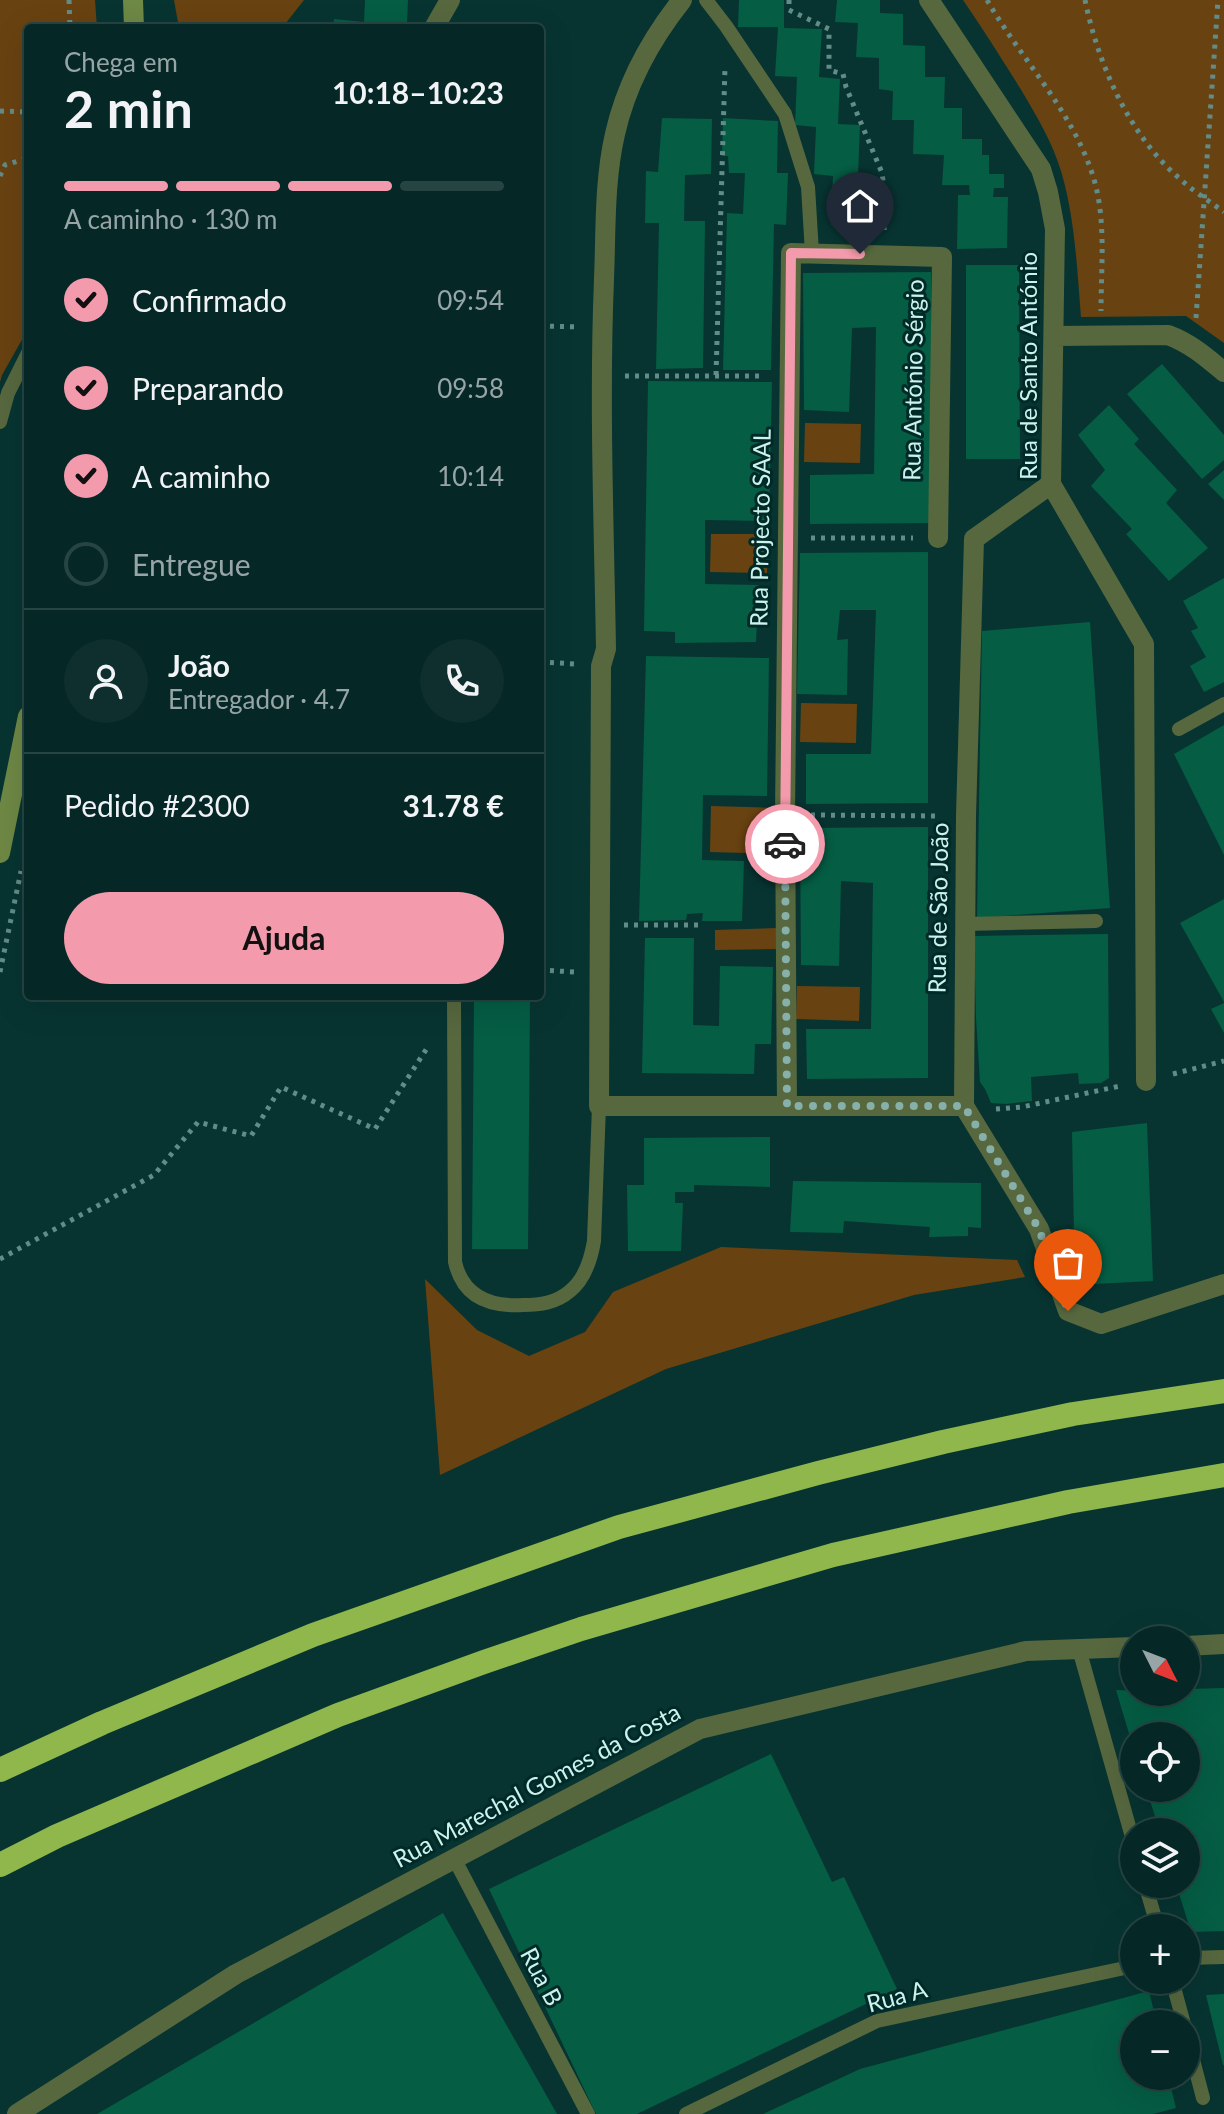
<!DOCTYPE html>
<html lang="pt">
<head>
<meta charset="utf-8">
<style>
  :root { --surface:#052725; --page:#0e2f2d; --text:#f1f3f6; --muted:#97a5a7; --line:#264442; --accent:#f39aac }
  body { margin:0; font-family:Lato,sans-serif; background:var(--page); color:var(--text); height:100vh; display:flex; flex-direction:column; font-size:30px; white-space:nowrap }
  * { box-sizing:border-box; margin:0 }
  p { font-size:26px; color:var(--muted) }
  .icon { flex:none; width:44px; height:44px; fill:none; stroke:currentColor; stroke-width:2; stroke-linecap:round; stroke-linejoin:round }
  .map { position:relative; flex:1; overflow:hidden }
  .sheet { position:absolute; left:24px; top:24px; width:520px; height:976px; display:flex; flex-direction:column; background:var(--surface); border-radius:8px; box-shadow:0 8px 32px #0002,0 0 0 2px var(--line) }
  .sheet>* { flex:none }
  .needle { width:52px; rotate:132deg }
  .fabs { position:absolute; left:1120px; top:1626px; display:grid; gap:16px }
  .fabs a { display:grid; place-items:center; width:80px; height:80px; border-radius:50%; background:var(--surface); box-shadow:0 8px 32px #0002,0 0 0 2px var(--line); font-size:40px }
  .pin { position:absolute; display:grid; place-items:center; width:68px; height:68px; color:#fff; margin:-82px -34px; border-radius:50% 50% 50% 0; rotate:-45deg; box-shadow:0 0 8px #0007 }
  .pin .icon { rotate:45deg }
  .courier { position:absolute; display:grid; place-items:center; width:80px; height:80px; margin:-40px; border:6px solid #f39aac; border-radius:50%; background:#fff; color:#222; box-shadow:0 2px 10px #0007 }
  .summary em { font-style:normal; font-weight:700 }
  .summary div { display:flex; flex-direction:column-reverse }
  .summary { display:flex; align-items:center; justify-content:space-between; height:136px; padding:0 40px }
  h1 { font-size:52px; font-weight:700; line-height:60px }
  .bar { display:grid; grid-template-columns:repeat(4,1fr); gap:12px 8px; align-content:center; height:96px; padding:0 40px }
  .bar i { height:10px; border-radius:6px; background:var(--line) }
  .bar .selected { background:var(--accent) }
  .bar p { grid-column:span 4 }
  .line { display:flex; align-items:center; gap:20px; padding:0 40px; border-top:2px solid var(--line) }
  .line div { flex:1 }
  .round { display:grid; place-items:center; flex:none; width:84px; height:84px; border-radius:42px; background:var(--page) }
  ol { padding:0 40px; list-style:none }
  li { display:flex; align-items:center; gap:24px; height:88px }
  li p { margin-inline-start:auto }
  li .icon { padding:8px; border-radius:50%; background:var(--accent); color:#111; stroke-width:4 }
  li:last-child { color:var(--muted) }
  li i { width:44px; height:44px; border:4px solid var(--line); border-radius:50% }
  .cta { display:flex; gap:16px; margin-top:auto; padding:16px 40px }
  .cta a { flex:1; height:92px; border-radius:48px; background:var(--accent); color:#111; font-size:32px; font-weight:700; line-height:92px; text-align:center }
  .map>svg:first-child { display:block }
  .green { fill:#694211 }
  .building { fill:#055d44 }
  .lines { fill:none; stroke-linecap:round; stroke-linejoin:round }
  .path { stroke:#628c88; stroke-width:5; stroke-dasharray:4 6; stroke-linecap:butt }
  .lane { stroke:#57683f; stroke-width:14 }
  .street { stroke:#57683f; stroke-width:20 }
  .secondary { stroke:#6e8845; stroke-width:20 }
  .highway { stroke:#8fb74b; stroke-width:24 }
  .done { stroke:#87b0ab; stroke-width:8; stroke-dasharray:0 14.4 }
  .route { stroke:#f39aac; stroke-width:10 }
  .labels { text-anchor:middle; stroke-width:6; stroke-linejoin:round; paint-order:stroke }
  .street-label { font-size:24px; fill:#ccf2ed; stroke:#002a27 }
</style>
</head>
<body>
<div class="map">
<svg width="1224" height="2114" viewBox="0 0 1224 2114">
  <rect width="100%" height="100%" fill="#073431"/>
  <!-- green -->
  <path class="green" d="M 0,0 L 95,0 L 97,28 L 28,28 L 28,329 L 2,375 L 0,382 Z
    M 174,0 L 304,0 L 282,28 L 179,28 Z
    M 963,0 L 1224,0 L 1224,343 L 1186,316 L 1081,317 C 1077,268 1075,218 1061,171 C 1052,141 1036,115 1020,88 C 1001,58 983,29 963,0 Z
    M 805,423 L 861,424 L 860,463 L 804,462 Z
    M 711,534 L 768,534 L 767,573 L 710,572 Z
    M 801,703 L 857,704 L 856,743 L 800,742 Z
    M 711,806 L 778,808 L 777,854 L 710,852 Z
    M 778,928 L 778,949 L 715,950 L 715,930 Z
    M 797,986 L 860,987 L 859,1021 L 796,1019 Z
    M 721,1247 L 1017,1260 L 1025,1277 L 914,1295 L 666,1369 L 440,1475 L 425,1279 L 477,1330 L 529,1356 L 585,1332 L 613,1292 Z"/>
  <!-- building -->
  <path class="building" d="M 365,0 L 408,0 L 407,23 L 382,22 L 382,28 L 333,28 L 334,19 L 364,22 Z
    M 739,0 L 784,0 L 784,28 L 822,29 L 819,77 L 840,79 L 838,124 L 860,125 L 858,175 L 877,176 L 876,226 L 831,225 L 833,176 L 814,174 L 816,127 L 795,125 L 797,77 L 775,76 L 778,27 L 738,27 Z
    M 837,0 L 880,0 L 880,13 L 903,14 L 903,45 L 925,46 L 925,77 L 945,77 L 944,108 L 962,108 L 962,139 L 982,139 L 982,155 L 989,155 L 989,174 L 1004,174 L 1004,188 L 994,188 L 993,197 L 1008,197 L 1007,248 L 957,249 L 958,195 L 970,195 L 969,185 L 942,185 L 944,155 L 913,154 L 914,120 L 892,120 L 893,91 L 879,89 L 879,58 L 856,57 L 858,23 L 835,22 Z
    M 662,118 L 712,119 L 711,174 L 685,175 L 684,221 L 705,221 L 703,368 L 656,369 L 659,223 L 645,223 L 646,171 L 658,172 Z
    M 723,118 L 778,121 L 777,173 L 788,173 L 786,225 L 774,224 L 771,370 L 723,370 L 727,213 L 743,214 L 745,173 L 729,173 L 728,156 L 722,156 Z
    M 966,265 L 1019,265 L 1020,459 L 966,459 Z
    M 931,272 L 932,523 L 810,524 L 810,475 L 874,474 L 876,327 L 852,328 L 849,412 L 804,410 L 803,273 Z
    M 1162,364 L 1224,435 L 1224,460 L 1202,479 L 1127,394 Z
    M 648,381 L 772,382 L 769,521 L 705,520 L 705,584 L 759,585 L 756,642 L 675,643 L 675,632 L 644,631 Z
    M 1109,405 L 1139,439 L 1134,444 L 1177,490 L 1166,503 L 1208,548 L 1169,581 L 1126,534 L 1132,529 L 1091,486 L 1105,470 L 1078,435 Z
    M 1224,470 L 1224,500 L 1208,484 Z
    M 928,552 L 928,803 L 806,804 L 806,754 L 871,754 L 876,610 L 840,610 L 837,640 L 848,639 L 847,695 L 797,694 L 800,553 Z
    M 1224,578 L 1224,682 L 1204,692 L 1190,666 L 1206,657 L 1191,631 L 1198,628 L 1183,601 Z
    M 1090,622 L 1110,908 L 977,918 L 982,631 Z
    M 646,656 L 769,658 L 767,796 L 703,795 L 702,860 L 744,861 L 742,921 L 702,921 L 703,913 L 687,914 L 686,920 L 639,921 Z
    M 1224,725 L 1224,855 L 1174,754 Z
    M 928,827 L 928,1078 L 807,1079 L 806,1029 L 871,1029 L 873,883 L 841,881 L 839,966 L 801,965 L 800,828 Z
    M 1224,899 L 1224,1002 L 1180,923 Z
    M 1108,934 L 1109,1078 L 1101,1083 L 1079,1084 L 1078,1073 L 1031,1077 L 1032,1101 L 1006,1104 L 991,1103 L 985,1089 L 980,1082 L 976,1018 L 974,936 Z
    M 645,938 L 694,938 L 693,1025 L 719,1026 L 720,966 L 773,967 L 771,1044 L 755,1044 L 754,1074 L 642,1073 Z
    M 474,996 L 530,996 L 528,1249 L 472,1249 Z
    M 1224,1003 L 1224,1033 L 1211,1009 Z
    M 1147,1123 L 1153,1281 L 1075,1285 L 1072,1132 Z
    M 770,1137 L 770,1187 L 694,1185 L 694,1192 L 675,1192 L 675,1203 L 683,1203 L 681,1251 L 628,1251 L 627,1185 L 644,1185 L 644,1138 Z
    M 793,1181 L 981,1183 L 981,1228 L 968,1227 L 968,1236 L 929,1237 L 930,1227 L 844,1221 L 843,1233 L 790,1232 Z
    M 1224,1688 L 1224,1931 L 1191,1932 L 1176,1884 L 1186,1884 L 1186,1832 L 1160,1832 L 1146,1788 L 1186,1788 L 1186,1736 L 1134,1736 L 1133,1747 L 1116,1690 L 1186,1692 L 1186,1689 Z
    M 771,1754 L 832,1882 L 844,1877 L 897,1989 L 637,2114 L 596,2114 L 489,1889 Z
    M 443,1913 L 557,2114 L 97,2114 Z
    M 1149,1991 L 1157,2024 L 1134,2024 L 1134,2076 L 1168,2076 L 1176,2108 L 1153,2114 L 763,2114 L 860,2069 Z
    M 1224,1994 L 1224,2065 L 1223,2065 L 1206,1995 Z"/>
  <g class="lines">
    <!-- path -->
    <path class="path" d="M 69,0 L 70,28
      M 789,0 L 789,10 L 829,29 L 829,70 L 843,74 L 846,87 L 882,173 L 885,197 L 884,230
      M 987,0 C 1022,61 1076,114 1095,183 C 1106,224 1101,269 1101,311
      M 1085,0 C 1098,64 1129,135 1179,178 C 1193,191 1209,201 1224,212
      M 0,111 L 28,112
      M 0,176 L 5,165 L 28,158
      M 1196,318 L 1218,0
      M 540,326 L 579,327
      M 716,375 L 725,67
      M 625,376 L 763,376
      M 811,538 L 913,538
      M 540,662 L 576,664
      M 811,815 L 941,816
      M 624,925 L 703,925
      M 540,970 L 575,972
      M 0,972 L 21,871
      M 1173,1074 L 1224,1061
      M 996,1109 L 1022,1107 L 1120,1086
      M 0,1259 L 154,1175 L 198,1122 L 251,1136 L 281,1087 L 375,1129 L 429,1045"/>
    <!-- lane -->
    <path class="lane" d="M 706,0 L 726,26 L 785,114 L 808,187 L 812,253
      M 0,422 L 8,393 L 28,353
      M 1179,729 L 1224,704
      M 965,924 L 1096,921
      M 454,996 L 455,1262 C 463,1297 490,1307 523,1305 C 540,1305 556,1303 570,1291 C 585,1279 591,1259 594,1241 L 599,1106
      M 1079,1649 L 1134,1844
      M 455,1860 L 588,2114
      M 1145,1884 L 1158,1928
      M 1186,1958 L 1224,1957
      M 1172,1980 L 1184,2024
      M 1186,2033 L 1203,2098
      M 686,2114 L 877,2021 L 1134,1966"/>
    <!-- street -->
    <path class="street" d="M 682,0 C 651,39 626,85 615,134 C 604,182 606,231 604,279 C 599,402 604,526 606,649 L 601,666 L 599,1106 L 964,1106
      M 929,0 L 1041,169 L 1048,192 L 1055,229 L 1051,484 L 1144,644 L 1146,1081
      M 434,28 L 450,0
      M 1054,336 L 1168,335 C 1190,343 1206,357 1224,372
      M 1051,484 L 974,539 L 966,816 L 964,1106 L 1039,1229 L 1068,1311 L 1101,1324 L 1224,1284
      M 787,1106 L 785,814 L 791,253 L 942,257 L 938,538
      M 1186,1646 L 1224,1644
      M 17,2114 L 236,1974 L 700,1729 L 1026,1651 L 1134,1647"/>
    <!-- secondary -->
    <path class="secondary" d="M 133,0 L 134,28
      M 0,853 L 28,716"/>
    <!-- highway -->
    <path class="highway" d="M 0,1770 L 102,1723 L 313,1635 L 619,1527 L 818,1473 L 943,1442 L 1073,1414 L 1224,1391
      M 0,1865 L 57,1836 L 338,1715 L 484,1662 L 581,1629 L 833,1555 L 1068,1502 L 1224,1475"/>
  </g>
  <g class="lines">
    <!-- done -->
    <path class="done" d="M 785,844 L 787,1106 L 964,1106 L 1039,1229 L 1068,1311"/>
    <!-- route -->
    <path class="route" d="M 785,844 L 791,253 L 860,254"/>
  </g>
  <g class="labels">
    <!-- street labels -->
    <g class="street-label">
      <text transform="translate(1029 366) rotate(-90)" y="8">Rua de Santo António</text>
      <text transform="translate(914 380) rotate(-89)" y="8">Rua António Sérgio</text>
      <text transform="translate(761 528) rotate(-89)" y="8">Rua Projecto SAAL</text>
      <text transform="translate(939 908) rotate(-89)" y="8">Rua de São João</text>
      <text transform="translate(537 1786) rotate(-28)" y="8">Rua Marechal Gomes da Costa</text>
      <text transform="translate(541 1977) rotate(62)" y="8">Rua B</text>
      <text transform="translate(897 1997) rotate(-15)" y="8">Rua A</text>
    </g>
  </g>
</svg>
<div class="fabs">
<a><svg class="needle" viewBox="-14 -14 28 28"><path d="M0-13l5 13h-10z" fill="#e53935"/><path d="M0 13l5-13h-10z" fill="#97a5a7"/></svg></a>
<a><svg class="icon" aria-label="locate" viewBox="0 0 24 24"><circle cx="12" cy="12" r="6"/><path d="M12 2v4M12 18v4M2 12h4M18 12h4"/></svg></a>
<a><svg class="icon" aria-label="layers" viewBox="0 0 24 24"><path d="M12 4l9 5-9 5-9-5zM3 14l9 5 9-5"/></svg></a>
<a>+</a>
<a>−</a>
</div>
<div class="pin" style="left:1068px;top:1311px;background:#ea580c"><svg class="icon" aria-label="bag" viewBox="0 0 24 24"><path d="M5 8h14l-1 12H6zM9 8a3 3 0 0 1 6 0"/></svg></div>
<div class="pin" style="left:860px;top:254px;background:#1f2937"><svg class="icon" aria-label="home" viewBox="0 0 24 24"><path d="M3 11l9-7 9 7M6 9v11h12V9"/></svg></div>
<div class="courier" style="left:785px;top:844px"><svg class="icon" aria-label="car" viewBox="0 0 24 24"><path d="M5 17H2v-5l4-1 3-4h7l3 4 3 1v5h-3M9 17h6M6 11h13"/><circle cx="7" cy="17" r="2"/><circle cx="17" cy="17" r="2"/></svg></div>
<section class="sheet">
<div class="summary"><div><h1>2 min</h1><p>Chega em</p></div><em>10:18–10:23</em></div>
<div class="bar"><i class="selected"></i><i class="selected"></i><i class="selected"></i><i></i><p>A caminho · 130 m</p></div>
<ol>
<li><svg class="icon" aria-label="check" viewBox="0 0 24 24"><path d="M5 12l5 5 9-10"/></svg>Confirmado<p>09:54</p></li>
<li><svg class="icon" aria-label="check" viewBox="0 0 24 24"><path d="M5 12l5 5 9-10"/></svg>Preparando<p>09:58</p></li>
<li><svg class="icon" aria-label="check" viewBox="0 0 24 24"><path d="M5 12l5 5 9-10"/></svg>A caminho<p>10:14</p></li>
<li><i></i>Entregue</li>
</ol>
<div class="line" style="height:144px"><a class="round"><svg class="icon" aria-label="person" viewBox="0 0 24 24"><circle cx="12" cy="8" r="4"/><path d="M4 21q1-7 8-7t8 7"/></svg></a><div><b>João</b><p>Entregador · 4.7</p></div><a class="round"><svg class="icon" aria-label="phone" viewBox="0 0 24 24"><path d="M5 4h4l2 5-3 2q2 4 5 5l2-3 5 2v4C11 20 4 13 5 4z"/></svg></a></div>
<div class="line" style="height:104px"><div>Pedido #2300</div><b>31.78 €</b></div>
<div class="cta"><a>Ajuda</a></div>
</section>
</div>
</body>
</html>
